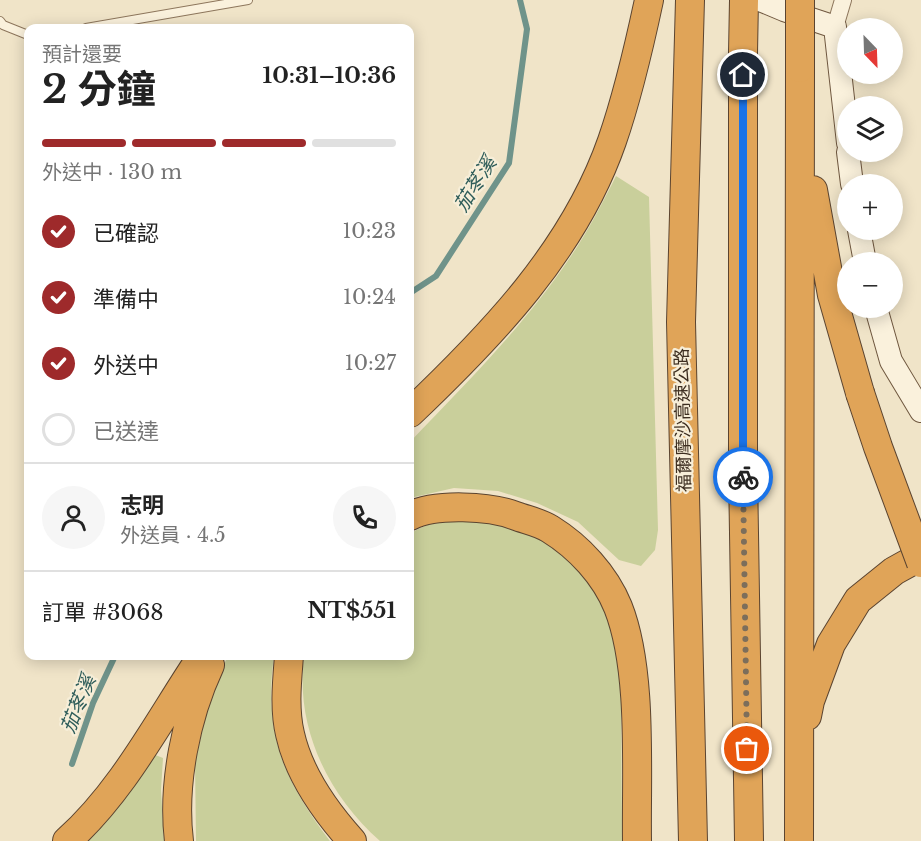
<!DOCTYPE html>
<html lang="zh-TW">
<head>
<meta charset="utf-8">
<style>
  :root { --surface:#fff; --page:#f6f6f6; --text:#222; --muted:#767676; --line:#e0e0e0; --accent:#9e2a2b }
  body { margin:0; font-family:"Libre Baskerville","Noto Sans TC",serif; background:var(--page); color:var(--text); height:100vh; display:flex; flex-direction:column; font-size:22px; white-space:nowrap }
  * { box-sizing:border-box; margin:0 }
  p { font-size:20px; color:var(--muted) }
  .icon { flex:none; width:33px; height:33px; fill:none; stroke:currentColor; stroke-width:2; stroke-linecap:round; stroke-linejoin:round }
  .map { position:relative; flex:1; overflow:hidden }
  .drawer { position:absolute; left:24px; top:24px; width:390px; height:636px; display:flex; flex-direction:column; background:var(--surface); border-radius:12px; box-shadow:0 3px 15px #0003 }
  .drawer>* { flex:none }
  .needle { width:39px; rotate:157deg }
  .controls { position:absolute; left:837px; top:18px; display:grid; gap:12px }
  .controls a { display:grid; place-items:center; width:66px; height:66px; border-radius:50%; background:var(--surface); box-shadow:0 3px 15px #0003; font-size:30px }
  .pin { position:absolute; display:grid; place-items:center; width:51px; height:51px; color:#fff; margin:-26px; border:3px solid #fff; border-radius:50%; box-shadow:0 2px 6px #0007 }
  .courier { position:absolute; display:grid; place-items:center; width:60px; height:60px; margin:-30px; border:4px solid #1a73e8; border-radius:50%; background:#fff; color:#222; box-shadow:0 2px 8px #0007 }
  .summary em { font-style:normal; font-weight:700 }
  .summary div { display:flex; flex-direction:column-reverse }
  .summary { display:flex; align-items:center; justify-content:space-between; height:102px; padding:0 18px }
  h1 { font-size:39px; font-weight:700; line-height:45px }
  .bar { display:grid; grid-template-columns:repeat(4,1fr); gap:9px 6px; align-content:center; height:72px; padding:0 18px }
  .bar i { height:8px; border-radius:4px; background:var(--line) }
  .bar .selected { background:var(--accent) }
  .bar p { grid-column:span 4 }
  .line { display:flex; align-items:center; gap:15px; padding:0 18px; border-top:2px solid var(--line) }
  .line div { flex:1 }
  .round { display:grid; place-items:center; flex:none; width:63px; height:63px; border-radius:32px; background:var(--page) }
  ol { padding:0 18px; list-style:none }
  li { display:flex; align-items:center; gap:18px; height:66px }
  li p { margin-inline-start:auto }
  li .icon { padding:6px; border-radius:50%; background:var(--accent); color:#fff; stroke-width:4 }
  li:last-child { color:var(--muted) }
  li i { width:33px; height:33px; border:3px solid var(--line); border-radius:50% }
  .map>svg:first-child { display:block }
  .green { fill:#c9cf9b }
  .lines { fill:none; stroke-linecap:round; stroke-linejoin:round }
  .stream { stroke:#6f938a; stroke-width:6 }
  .lane-casing { stroke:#8d765c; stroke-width:10 }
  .street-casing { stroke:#8d765c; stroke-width:18 }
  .secondary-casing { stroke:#6f573f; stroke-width:24 }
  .highway-casing { stroke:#5b4430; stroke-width:30 }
  .lane { stroke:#faf1dc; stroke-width:8 }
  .street { stroke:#faf1dc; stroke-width:16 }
  .secondary { stroke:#faf1dc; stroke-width:22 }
  .highway { stroke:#e0a458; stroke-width:28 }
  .highway-bridge-casing { stroke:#5b4430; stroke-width:30; stroke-linecap:butt }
  .highway-bridge { stroke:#e0a458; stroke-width:28 }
  .done { stroke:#7c6e5b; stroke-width:6; stroke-dasharray:0 10.8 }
  .route { stroke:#1a73e8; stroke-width:8 }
  .labels { text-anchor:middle; stroke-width:4.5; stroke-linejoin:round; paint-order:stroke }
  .street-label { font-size:18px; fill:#3d2e20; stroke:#f7eed8 }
  .water-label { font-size:20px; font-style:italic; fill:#2f5d5a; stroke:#f7eed8 }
</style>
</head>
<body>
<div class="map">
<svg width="921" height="841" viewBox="0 0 921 841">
  <rect width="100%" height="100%" fill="#f0e4c8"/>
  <!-- green -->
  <path class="green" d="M 616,176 L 649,197 L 658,530 L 655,550 L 641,566 L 619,560 L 578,522 L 537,503 L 498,491 L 454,488 L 410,498 L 410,442 C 465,384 524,326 569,259 C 587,233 602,204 616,176 Z
    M 463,519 L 500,525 L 540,539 L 573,564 L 599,597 L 613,634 L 621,689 L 622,841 L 380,841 C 327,794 295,727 304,656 L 410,656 L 410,533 L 427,525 Z
    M 229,656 L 274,656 C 263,733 284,781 330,841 L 196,841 L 195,763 L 206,714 L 225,662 Z
    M 153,754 L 163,758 L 161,790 L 164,841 L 85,841 Z"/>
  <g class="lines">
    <!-- stream -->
    <path class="stream" d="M 410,293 L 436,276 L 509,163 L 527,29 L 520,0
      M 72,764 L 93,703 L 115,656"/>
    <!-- lane casing -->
    <g class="lane-casing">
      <path id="lane" d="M 0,21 L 3,25 L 28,35
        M 86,28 L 248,0"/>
    </g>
    <!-- street casing -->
    <g class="street-casing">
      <path id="street" d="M 835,27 L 843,0"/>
    </g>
    <!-- secondary casing -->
    <g class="secondary-casing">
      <path id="secondary" d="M 760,0 L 784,10 L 835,27 L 848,143
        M 848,152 L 852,184
        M 859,230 L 865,262
        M 876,308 L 891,361 L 921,411"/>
    </g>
    <!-- highway casing -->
    <g class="highway-casing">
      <path id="highway" d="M 690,0 L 681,322 L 693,841
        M 744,0 L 743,53 L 743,472 L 749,841
        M 813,190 L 832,295 L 860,393
        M 410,413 C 492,335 574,250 612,141 C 628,95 639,47 649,0
        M 410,516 C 436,503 490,506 516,516 C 527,520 541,523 550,529 C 579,547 605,575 618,607 C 643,670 636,772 637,841
        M 289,656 C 287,681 284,709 290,734 C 299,775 325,811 352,841
        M 807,716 L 810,701 L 831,644 L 858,600 L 894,571 L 921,556
        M 67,841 C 124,790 160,718 202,656
        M 179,841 C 172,785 186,716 210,665
        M 799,841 L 800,68"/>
    </g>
    <!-- lane -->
    <use href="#lane" class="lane"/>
    <!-- street -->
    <use href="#street" class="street"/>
    <!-- secondary -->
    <use href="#secondary" class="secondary"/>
    <!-- highway -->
    <use href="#highway" class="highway"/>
    <!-- highway-bridge casing -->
    <g class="highway-bridge-casing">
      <path id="highway-bridge" d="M 800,0 L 800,68
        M 860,393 L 878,447 L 921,563"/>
    </g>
    <!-- highway-bridge -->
    <use href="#highway-bridge" class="highway-bridge"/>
  </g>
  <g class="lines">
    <!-- done -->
    <path class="done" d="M 743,477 L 747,749"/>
    <!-- route -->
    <path class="route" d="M 743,75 L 743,477"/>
  </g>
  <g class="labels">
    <!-- street labels -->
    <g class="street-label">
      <text transform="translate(683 420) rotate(-91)" y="6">福爾摩沙高速公路</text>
    </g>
    <!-- water labels -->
    <g class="water-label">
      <text transform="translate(475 184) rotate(-58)" y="7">茄苳溪</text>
      <text transform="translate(78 704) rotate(-68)" y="7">茄苳溪</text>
    </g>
  </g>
</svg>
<div class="controls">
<a><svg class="needle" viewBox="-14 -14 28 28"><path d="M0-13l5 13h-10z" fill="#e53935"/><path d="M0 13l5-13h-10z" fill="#767676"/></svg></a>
<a><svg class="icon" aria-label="layers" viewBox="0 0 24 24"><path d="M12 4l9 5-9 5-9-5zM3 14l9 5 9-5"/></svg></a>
<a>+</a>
<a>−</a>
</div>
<div class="pin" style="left:747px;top:749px;background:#ea580c"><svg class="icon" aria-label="bag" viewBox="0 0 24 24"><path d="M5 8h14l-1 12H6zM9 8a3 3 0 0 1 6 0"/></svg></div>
<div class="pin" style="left:743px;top:75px;background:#1f2937"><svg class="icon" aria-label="home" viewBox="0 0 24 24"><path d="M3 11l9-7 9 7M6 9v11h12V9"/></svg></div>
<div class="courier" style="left:743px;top:477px"><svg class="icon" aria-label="bike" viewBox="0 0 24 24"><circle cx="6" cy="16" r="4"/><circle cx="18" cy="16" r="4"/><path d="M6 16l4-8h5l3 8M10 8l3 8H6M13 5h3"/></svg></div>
<section class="drawer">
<div class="summary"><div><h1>2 分鐘</h1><p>預計還要</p></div><em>10:31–10:36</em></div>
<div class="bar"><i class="selected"></i><i class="selected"></i><i class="selected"></i><i></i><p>外送中 · 130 m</p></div>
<ol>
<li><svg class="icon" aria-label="check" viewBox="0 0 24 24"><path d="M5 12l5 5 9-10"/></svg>已確認<p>10:23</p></li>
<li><svg class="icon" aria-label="check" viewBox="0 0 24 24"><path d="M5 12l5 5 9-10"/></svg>準備中<p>10:24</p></li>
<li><svg class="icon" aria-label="check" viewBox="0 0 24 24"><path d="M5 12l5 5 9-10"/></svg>外送中<p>10:27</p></li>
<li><i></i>已送達</li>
</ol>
<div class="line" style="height:108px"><a class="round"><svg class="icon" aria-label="person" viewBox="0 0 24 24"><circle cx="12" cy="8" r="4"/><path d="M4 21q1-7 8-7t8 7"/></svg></a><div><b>志明</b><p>外送員 · 4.5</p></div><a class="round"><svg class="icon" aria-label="phone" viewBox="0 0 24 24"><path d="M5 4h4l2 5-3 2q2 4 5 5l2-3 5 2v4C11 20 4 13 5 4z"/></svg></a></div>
<div class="line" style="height:78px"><div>訂單 #3068</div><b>NT$551</b></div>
</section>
</div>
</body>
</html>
